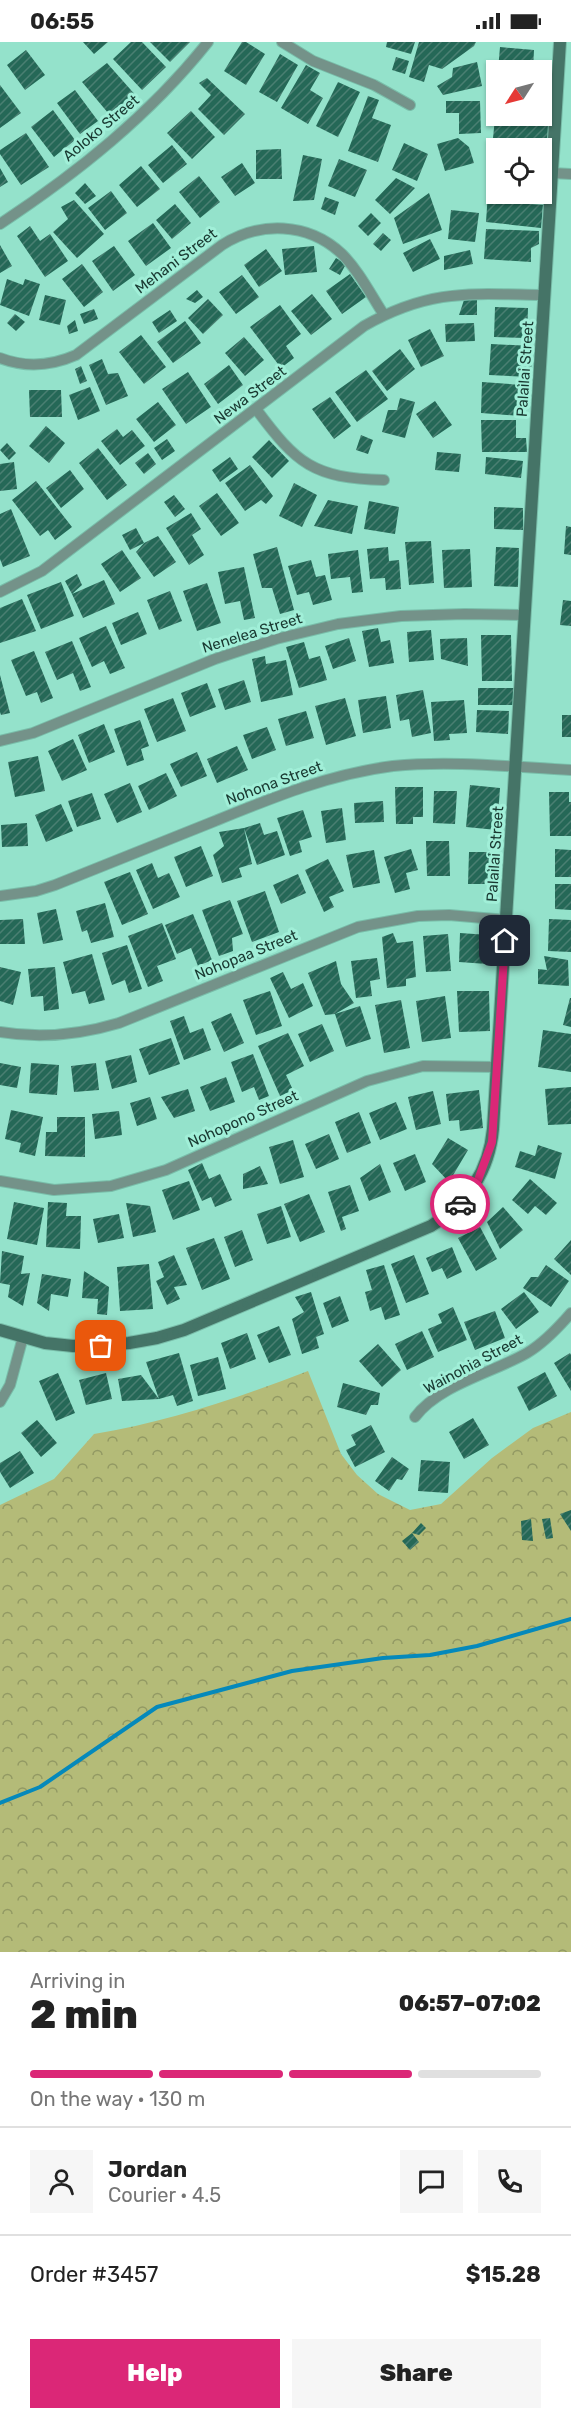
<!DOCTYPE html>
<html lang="en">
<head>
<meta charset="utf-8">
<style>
  :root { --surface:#fff; --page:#f6f6f6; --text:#222; --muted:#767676; --line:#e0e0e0; --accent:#db2777 }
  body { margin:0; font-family:Rubik,sans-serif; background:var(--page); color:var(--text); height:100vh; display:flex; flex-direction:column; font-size:22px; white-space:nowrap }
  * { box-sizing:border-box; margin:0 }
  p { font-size:20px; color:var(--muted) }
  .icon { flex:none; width:33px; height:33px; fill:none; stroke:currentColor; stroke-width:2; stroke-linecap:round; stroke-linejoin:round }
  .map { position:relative; height:1910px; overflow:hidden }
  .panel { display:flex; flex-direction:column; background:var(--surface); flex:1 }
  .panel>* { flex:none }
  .needle { width:39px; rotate:234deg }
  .buttons { position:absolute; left:486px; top:18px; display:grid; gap:12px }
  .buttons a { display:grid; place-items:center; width:66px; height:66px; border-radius:0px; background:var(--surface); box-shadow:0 2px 4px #0004; font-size:30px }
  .pin { position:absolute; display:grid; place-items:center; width:51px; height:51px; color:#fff; margin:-26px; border-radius:12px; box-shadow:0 3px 9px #0006 }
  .courier { position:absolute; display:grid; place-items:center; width:60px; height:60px; margin:-30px; border:4px solid #db2777; border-radius:50%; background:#fff; color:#222; box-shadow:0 2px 8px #0007 }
  .overview em { font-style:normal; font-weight:800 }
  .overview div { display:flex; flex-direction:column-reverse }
  .overview { display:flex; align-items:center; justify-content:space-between; height:102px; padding:0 30px }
  h1 { font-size:39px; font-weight:800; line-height:45px }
  .bar { display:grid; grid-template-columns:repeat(4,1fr); gap:9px 6px; align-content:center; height:72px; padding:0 30px }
  .bar i { height:8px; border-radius:4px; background:var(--line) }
  .bar .active { background:var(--accent) }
  .bar p { grid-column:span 4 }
  .line { display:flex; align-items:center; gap:15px; padding:0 30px; border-top:2px solid var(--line) }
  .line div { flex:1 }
  .round { display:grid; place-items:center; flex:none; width:63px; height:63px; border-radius:0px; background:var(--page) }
  .button { display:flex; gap:12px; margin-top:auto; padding:12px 30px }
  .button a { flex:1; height:69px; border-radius:0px; background:var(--accent); color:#fff; font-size:24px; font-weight:800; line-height:69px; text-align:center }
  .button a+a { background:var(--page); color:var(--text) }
  .status { display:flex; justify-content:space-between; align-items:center; height:42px; padding:0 30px; background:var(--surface); direction:ltr }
  .status svg { height:16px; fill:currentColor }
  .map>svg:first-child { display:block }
  .forest { fill:url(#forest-crowns) }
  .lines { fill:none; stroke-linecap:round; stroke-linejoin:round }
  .stream { stroke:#0589bb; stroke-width:4 }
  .building { fill:url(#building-hatch) }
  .street-casing { stroke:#79bda9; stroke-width:12 }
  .secondary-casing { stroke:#79bda9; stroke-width:14 }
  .street { stroke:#749289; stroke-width:10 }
  .secondary { stroke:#457467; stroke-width:12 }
  .done { stroke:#447467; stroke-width:6; stroke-dasharray:0 10.8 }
  .route { stroke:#db2777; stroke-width:8 }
  .labels { text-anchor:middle; stroke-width:6; stroke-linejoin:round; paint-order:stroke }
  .street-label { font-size:15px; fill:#193931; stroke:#a1efd8 }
</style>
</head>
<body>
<div class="status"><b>06:55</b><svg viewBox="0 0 49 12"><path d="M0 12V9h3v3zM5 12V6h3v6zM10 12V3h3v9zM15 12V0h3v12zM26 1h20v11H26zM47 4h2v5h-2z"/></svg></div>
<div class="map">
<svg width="571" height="1910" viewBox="0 0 571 1910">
  <defs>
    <pattern id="forest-crowns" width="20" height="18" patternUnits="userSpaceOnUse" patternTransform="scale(1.5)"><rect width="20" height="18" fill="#b4bb78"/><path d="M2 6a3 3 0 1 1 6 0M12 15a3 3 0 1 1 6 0" fill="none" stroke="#929963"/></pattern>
    <pattern id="building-hatch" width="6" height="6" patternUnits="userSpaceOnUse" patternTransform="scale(1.5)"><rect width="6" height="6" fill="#256857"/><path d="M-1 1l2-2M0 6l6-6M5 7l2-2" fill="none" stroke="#4a7f72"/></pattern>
  </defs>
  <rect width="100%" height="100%" fill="#94e2cb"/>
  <!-- forest -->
  <path class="forest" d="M 308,1329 L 341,1412 L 357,1433 L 378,1452 L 410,1468 L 441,1462 L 492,1416 L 533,1386 L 571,1370 L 571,1910 L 0,1910 L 0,1463 L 54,1437 L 94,1392 C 168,1380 238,1356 308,1329 Z"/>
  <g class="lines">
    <!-- stream -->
    <path class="stream" d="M 0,1761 L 40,1745 L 157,1665 L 292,1629 L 383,1616 L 430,1613 L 477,1604 L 571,1577"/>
  </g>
  <!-- building -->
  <path class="building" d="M 83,0 L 108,0 L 94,12 Z
    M 131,0 L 142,0 L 166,25 L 142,48 L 113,17 Z
    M 150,0 L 190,0 L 170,20 Z
    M 242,0 L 246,0 L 265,12 L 246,43 L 224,29 Z
    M 387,0 L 415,0 L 411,12 L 386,5 Z
    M 419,0 L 476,0 L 474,4 L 442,27 L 429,23 L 424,40 L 409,35 Z
    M 500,5 L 534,8 L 533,28 L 498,28 Z
    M 26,8 L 45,33 L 25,48 L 7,23 Z
    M 280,12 L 298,23 L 277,60 L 259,50 Z
    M 396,15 L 409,19 L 405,32 L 392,28 Z
    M 477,20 L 482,44 L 443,53 L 437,44 L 452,35 L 453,26 Z
    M 107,21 L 138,56 L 114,78 L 82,40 Z
    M 306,23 L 320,31 L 310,48 L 323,56 L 308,82 L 281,66 Z
    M 542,30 L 549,31 L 548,40 L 542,40 Z
    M 207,36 L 245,72 L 224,93 L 198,67 L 211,53 L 199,41 Z
    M 338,40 L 360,50 L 338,95 L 316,84 Z
    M 0,43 L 21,71 L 0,86 Z
    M 542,45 L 546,45 L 545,75 L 542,75 Z
    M 75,48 L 98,79 L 80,92 L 57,61 Z
    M 368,54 L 379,58 L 372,76 L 391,83 L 378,120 L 348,109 Z
    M 446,59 L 480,59 L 481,91 L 459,92 L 459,71 L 446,71 Z
    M 53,68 L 75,98 L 54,115 L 31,85 Z
    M 191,69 L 215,95 L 192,117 L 167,91 Z
    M 495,76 L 549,82 L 546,112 L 542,111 L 542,106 L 492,106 Z
    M 26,91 L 49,125 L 21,143 L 0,112 L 0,108 Z
    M 458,96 L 469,105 L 474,121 L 445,129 L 437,102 Z
    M 404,101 L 428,112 L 417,139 L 392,128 Z
    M 172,103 L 187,122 L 163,141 L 148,123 Z
    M 281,107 L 282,137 L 256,137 L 256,108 Z
    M 303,113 L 322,117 L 314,158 L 293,159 Z
    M 339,117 L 367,128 L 355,155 L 328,144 Z
    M 495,117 L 496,117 L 496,140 L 493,140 Z
    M 242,121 L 255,141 L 235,154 L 221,135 Z
    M 141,124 L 160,147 L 137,165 L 119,143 Z
    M 0,126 L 8,140 L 0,145 Z
    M 199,134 L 220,160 L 200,176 L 179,150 Z
    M 396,136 L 415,146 L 390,172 L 375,158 Z
    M 85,141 L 96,154 L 85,162 L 75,151 Z
    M 111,149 L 127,171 L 105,188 L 88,166 Z
    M 488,150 L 530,154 L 529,162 L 543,163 L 541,186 L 486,180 Z
    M 429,151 L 442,188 L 403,202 L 394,176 Z
    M 325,155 L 339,160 L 335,173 L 321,167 Z
    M 74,158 L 104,192 L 77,216 L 53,190 L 68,177 L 61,165 Z
    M 175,162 L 191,181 L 172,197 L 156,178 Z
    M 451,168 L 479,171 L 475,200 L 448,197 Z
    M 371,171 L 381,181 L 368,194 L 358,184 Z
    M 153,181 L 171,206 L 146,224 L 128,199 Z
    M 30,184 L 40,199 L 50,192 L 68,219 L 45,235 L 17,194 Z
    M 486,187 L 539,189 L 539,202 L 531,206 L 531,220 L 484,217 Z
    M 383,191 L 391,198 L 381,209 L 373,202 Z
    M 430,197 L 440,217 L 413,230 L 403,211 Z
    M 0,203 L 12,224 L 0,231 Z
    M 114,204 L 135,233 L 113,249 L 92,219 Z
    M 314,204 L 317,230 L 285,233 L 282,207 Z
    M 266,207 L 282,229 L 259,245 L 244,223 Z
    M 470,208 L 473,222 L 444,228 L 444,214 Z
    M 336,216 L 346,222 L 340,233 L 329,227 Z
    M 82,222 L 103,250 L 84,265 L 62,237 Z
    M 350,232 L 366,255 L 342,272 L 326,249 Z
    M 242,233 L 259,255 L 236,272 L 219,250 Z
    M 7,237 L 23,243 L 25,237 L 40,242 L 29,274 L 0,263 Z
    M 197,248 L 203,255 L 195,261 L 186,257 Z
    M 312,252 L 332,277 L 311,293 L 291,269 Z
    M 45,253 L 66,258 L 60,283 L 39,278 Z
    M 208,257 L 223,273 L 203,292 L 188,276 Z
    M 464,258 L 477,258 L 477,273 L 459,273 Z
    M 280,263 L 301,292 L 286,304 L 294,316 L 281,326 L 250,285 Z
    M 495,265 L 528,266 L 527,296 L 494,295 Z
    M 94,267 L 98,277 L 84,282 L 80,272 Z
    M 170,268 L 177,279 L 159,291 L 152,280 Z
    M 15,272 L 25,280 L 16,289 L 7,281 Z
    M 75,278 L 78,289 L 69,292 L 67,284 Z
    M 185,279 L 201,301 L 173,321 L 157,300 Z
    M 474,281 L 475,299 L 446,300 L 445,282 Z
    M 430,287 L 444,314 L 421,325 L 408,298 Z
    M 141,293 L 166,325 L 144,342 L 119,310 Z
    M 244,295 L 264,318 L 245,334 L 225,311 Z
    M 491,302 L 532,304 L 531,335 L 489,333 Z
    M 400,307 L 415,327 L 387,349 L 372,329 Z
    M 102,317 L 108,332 L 118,331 L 128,354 L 106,363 L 89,323 Z
    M 229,323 L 243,343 L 218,362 L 204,342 Z
    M 81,324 L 87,339 L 80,342 L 75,327 Z
    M 366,328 L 388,357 L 357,380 L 335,350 Z
    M 188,330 L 211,365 L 186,382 L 162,347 Z
    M 482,340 L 522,343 L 520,374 L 481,371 Z
    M 90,345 L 100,369 L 78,378 L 69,353 Z
    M 29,348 L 61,348 L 62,375 L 30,375 Z
    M 330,355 L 351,384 L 334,397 L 312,367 Z
    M 400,356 L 415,360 L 405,396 L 382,390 L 388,368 L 397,368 Z
    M 435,359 L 452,383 L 433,396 L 416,372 Z
    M 158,360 L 176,383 L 154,400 L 136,377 Z
    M 481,378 L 516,378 L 516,396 L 526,396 L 527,410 L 482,410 Z
    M 46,384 L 65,401 L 49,421 L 29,404 Z
    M 117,387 L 123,395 L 132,388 L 145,404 L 120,423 L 101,399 Z
    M 361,393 L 373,398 L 368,412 L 356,408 Z
    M 167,397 L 175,409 L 162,418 L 154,406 Z
    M 269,398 L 289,419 L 272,436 L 252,415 Z
    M 7,401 L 16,411 L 9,418 L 0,408 Z
    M 98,406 L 127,443 L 107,458 L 79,421 Z
    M 437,410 L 461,412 L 459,430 L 435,428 Z
    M 148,411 L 156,422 L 144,432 L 135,421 Z
    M 230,415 L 238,427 L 220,440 L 212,428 Z
    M 486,415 L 523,419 L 521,436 L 485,432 Z
    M 14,420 L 17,447 L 0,449 L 0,422 Z
    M 250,423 L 273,454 L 266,462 L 261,458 L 245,469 L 225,441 Z
    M 70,428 L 84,447 L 61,466 L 46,446 Z
    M 36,439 L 72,485 L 55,498 L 48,488 L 40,494 L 12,458 Z
    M 294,441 L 317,453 L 302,485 L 279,474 Z
    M 217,451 L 239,481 L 221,494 L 199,464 Z
    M 174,453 L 185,467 L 175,475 L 164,460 Z
    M 328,458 L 358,464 L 352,492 L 314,484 Z
    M 369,459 L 399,465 L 395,492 L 364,487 Z
    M 494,465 L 523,466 L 523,488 L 494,487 Z
    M 11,467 L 30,514 L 3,525 L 0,517 L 0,472 Z
    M 191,471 L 201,487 L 192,493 L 204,513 L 189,523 L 166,486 Z
    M 566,484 L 571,485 L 571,513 L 564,512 Z
    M 136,486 L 144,501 L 130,508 L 122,493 Z
    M 158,494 L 176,520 L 154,535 L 136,510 L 144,501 Z
    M 431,499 L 434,541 L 409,543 L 405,500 Z
    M 277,505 L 294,568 L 280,572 L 272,546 L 262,546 L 253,512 Z
    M 388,505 L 389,519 L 399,518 L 401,547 L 386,548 L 385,536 L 370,537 L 367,507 Z
    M 496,505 L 519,506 L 518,545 L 494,544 Z
    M 470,507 L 472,545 L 444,546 L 442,508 Z
    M 122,508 L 141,536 L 120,550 L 101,522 Z
    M 358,508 L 363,550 L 352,551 L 350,535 L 331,537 L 328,512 Z
    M 311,518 L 316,535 L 325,533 L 332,558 L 313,563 L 309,550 L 297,553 L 288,524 Z
    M 244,525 L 255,576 L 244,578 L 240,559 L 225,562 L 218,530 Z
    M 77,532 L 82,543 L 72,552 L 65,539 Z
    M 104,538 L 115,562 L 83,576 L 72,552 Z
    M 61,540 L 74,574 L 41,587 L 27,553 Z
    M 207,541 L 221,581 L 197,589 L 183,549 Z
    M 170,549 L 182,579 L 159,588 L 147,558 Z
    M 22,557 L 36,589 L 0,601 L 0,566 Z
    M 563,558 L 571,559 L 571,584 L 560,583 Z
    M 138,570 L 147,592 L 121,603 L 112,581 Z
    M 106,584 L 125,626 L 110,632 L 104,619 L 92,625 L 79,596 Z
    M 378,586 L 381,600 L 390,598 L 394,621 L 369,625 L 362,589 Z
    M 431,588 L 434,618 L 409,620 L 407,590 Z
    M 481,593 L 511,593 L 512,639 L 482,639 Z
    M 349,596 L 356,619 L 333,627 L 325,604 Z
    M 467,596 L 468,624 L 441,617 L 440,597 Z
    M 72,599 L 91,645 L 80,649 L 73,631 L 57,638 L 45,610 Z
    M 304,600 L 309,617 L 320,614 L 327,638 L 299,646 L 286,605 Z
    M 34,609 L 53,656 L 41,661 L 37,650 L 26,654 L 11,618 Z
    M 265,614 L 266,622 L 286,618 L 293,653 L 261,660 L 252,617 Z
    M 0,633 L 10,671 L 1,673 L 0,670 Z
    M 244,638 L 251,660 L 225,668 L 218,647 Z
    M 207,641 L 216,665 L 190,675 L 181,651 Z
    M 478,646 L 514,646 L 514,663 L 478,663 Z
    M 423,648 L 431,691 L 412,695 L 409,677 L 400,679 L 396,653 Z
    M 386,654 L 391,686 L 363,691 L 358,658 Z
    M 173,656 L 186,689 L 157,700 L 144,667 Z
    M 345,656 L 356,694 L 326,703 L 315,664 Z
    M 464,658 L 467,691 L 449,692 L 450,698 L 434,699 L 431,660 Z
    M 477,668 L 509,669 L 508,692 L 476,690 Z
    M 306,669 L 314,696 L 286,704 L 278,677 Z
    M 562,673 L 571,673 L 571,695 L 562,695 Z
    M 140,678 L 149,704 L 141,707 L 144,718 L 127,724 L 114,687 Z
    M 104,682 L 115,710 L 89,721 L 78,693 Z
    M 267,685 L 276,708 L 252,717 L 243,693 Z
    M 73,697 L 87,728 L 62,739 L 48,709 Z
    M 237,704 L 248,728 L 217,741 L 207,717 Z
    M 197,710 L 207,734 L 181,745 L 170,722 Z
    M 38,714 L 45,749 L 15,755 L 8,720 Z
    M 166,731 L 177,754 L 149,768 L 138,744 Z
    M 130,741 L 142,770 L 117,781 L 104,752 Z
    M 470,743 L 500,746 L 497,788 L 466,785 Z
    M 395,745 L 423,745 L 423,775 L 413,775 L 413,782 L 396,782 Z
    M 434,749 L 457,749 L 455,782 L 433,781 Z
    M 549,750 L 569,750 L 569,760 L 571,760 L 571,794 L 550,794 Z
    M 92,751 L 101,777 L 77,785 L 68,759 Z
    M 383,759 L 384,780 L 355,781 L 354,761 Z
    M 61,762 L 73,789 L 46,800 L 35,773 Z
    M 342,766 L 346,798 L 326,801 L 321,769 Z
    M 303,768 L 312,795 L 299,799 L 302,810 L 290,814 L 277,776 Z
    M 27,781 L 28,804 L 2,805 L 1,783 Z
    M 260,781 L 264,793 L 277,789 L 285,813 L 257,823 L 244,786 L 252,822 L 239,826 L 242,835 L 222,841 L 213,813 L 224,804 L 219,790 L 244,786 Z
    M 426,799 L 449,799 L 450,834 L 427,834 Z
    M 201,804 L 213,834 L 186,845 L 174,815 Z
    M 411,807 L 418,828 L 406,831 L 410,847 L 395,851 L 384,815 Z
    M 555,807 L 571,808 L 571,835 L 555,835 Z
    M 374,808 L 380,841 L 353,846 L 346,813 Z
    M 469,810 L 496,810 L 495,842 L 468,842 Z
    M 328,817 L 344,849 L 329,855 L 334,865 L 324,870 L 305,828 Z
    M 152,821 L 158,836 L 169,831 L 180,855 L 153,867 L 136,828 Z
    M 130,830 L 148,872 L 122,883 L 104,840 Z
    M 298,832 L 306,851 L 281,862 L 273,843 Z
    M 555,842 L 571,842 L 571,868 L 555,867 Z
    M 265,849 L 279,890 L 252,900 L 237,859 Z
    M 230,858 L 243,892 L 232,896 L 233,909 L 219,914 L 202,868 Z
    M 105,861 L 114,895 L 91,901 L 87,888 L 82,890 L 76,869 Z
    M 56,867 L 63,898 L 43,902 L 37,871 Z
    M 193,872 L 212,918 L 198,924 L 191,906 L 177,912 L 165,883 Z
    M 23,877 L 25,902 L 0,902 L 0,878 Z
    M 549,877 L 571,878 L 571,910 L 548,909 Z
    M 162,881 L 176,917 L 157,924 L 163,939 L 148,945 L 128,894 Z
    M 393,891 L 397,901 L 413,899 L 416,935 L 406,937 L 406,944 L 387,946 L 382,895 Z
    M 460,891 L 489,893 L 487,922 L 459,920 Z
    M 448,892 L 451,929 L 426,930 L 423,894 Z
    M 127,903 L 142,947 L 129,951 L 125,938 L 112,943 L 102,911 Z
    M 92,912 L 105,958 L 89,962 L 85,949 L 72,952 L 63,920 Z
    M 544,914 L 568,918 L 569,944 L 538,942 L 538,927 L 547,928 Z
    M 377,916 L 380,937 L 370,939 L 372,954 L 356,956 L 351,919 Z
    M 336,919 L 341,942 L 354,961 L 335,972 L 325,973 L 308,931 Z
    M 0,925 L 21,930 L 13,963 L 0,959 Z
    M 55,925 L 59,967 L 44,969 L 43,954 L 31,955 L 28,927 Z
    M 283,930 L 291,947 L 303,941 L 313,964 L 289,976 L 270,936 Z
    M 270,949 L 282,984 L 256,993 L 243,958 Z
    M 457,949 L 489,949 L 490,989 L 459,990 Z
    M 445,954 L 451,996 L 422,1000 L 416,959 Z
    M 570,956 L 571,956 L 571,985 L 563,983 Z
    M 401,958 L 410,1006 L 384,1011 L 375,963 Z
    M 360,964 L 371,997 L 346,1005 L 335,972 Z
    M 231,971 L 244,1001 L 224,1010 L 211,980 Z
    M 184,974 L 190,991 L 203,986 L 211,1008 L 184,1018 L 170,979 Z
    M 322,982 L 334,1009 L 310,1020 L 298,992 Z
    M 543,988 L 571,992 L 571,1030 L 538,1025 Z
    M 288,991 L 304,1024 L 286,1033 L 293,1048 L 280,1054 L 258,1004 Z
    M 171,996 L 180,1022 L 149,1033 L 139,1007 Z
    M 253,1012 L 269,1054 L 259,1058 L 254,1045 L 242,1050 L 231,1020 Z
    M 131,1013 L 137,1040 L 112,1047 L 105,1019 Z
    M 0,1021 L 21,1025 L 17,1046 L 0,1043 Z
    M 31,1021 L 59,1023 L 57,1053 L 29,1051 Z
    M 96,1021 L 99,1048 L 74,1050 L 71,1024 Z
    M 226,1035 L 235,1060 L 210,1069 L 200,1045 Z
    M 571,1045 L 571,1082 L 548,1083 L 545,1047 Z
    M 188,1047 L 195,1069 L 174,1076 L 161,1055 Z
    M 479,1048 L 483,1086 L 460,1089 L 459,1078 L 449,1079 L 446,1052 Z
    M 433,1049 L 441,1082 L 416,1088 L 408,1055 Z
    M 150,1055 L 157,1077 L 137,1084 L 130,1061 Z
    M 396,1060 L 407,1087 L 380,1098 L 369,1071 Z
    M 11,1068 L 43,1075 L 35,1114 L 19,1110 L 21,1101 L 5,1097 Z
    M 119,1069 L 122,1093 L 95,1097 L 92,1072 Z
    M 359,1070 L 371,1101 L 347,1111 L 335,1080 Z
    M 57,1075 L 85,1075 L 85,1115 L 45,1114 L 46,1090 L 57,1090 Z
    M 329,1092 L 339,1117 L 316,1127 L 305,1102 Z
    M 448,1096 L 468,1108 L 449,1140 L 432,1122 Z
    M 293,1098 L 304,1135 L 280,1142 L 269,1105 Z
    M 538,1103 L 562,1111 L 555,1137 L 515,1125 L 520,1109 L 535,1114 Z
    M 415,1112 L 426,1140 L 405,1149 L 393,1121 Z
    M 202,1121 L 209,1137 L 220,1132 L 232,1158 L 215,1165 L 211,1155 L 202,1159 L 188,1128 Z
    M 380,1122 L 391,1150 L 369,1159 L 360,1136 Z
    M 260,1124 L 268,1142 L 243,1147 L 243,1132 Z
    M 530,1137 L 557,1161 L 546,1173 L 535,1164 L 528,1172 L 512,1158 Z
    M 189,1139 L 200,1168 L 173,1178 L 162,1148 Z
    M 350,1143 L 359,1169 L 342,1175 L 346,1187 L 341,1189 L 328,1150 Z
    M 309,1152 L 325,1190 L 300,1200 L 284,1162 Z
    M 14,1160 L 44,1166 L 37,1203 L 7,1197 Z
    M 48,1160 L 67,1161 L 66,1174 L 81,1174 L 80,1207 L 46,1205 Z
    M 126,1161 L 150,1164 L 156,1190 L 133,1195 Z
    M 281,1164 L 291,1195 L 267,1202 L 257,1172 Z
    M 503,1165 L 523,1188 L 500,1207 L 487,1180 Z
    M 119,1172 L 124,1196 L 98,1201 L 93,1177 Z
    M 480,1185 L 497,1217 L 476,1229 L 458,1196 Z
    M 242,1188 L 253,1218 L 235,1225 L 224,1195 Z
    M 214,1196 L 230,1237 L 202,1248 L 186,1206 Z
    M 571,1198 L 571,1233 L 554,1217 Z
    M 452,1205 L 462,1230 L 447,1237 L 442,1226 L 432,1230 L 426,1216 Z
    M 2,1209 L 24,1214 L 21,1232 L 30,1231 L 23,1264 L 8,1255 L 10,1243 L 0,1241 Z
    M 174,1213 L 187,1243 L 174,1245 L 180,1257 L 167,1263 L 156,1239 L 164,1235 L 158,1220 Z
    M 414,1213 L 429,1252 L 406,1261 L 391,1222 Z
    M 149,1222 L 153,1267 L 120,1269 L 117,1225 Z
    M 384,1223 L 400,1273 L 385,1278 L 381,1265 L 370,1269 L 365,1250 L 372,1248 L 366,1228 Z
    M 546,1223 L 569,1239 L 551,1265 L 523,1246 L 531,1235 L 538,1235 Z
    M 84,1229 L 109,1245 L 107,1273 L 97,1272 L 98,1257 L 82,1256 Z
    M 42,1232 L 71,1237 L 68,1255 L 51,1252 L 49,1269 L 37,1261 Z
    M 311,1250 L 324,1292 L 316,1295 L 319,1306 L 302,1312 L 292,1277 L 304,1270 L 295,1255 Z
    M 524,1250 L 539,1270 L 516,1287 L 501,1267 Z
    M 340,1254 L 349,1279 L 332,1286 L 323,1261 Z
    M 453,1265 L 467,1298 L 438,1310 L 428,1287 L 442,1281 L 438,1272 Z
    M 495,1269 L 505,1296 L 475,1308 L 464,1280 Z
    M 279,1284 L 291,1313 L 269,1321 L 257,1293 Z
    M 422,1289 L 434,1315 L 407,1328 L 395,1302 Z
    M 247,1291 L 256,1317 L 230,1327 L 221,1301 Z
    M 378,1302 L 401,1328 L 382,1345 L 359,1319 Z
    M 179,1311 L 193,1359 L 177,1364 L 173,1353 L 159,1357 L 146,1320 Z
    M 570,1311 L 571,1313 L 571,1349 L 554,1321 Z
    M 218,1315 L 226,1347 L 198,1354 L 190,1323 Z
    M 545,1330 L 557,1354 L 529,1369 L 517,1345 Z
    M 58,1331 L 75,1371 L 56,1379 L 39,1339 Z
    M 106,1331 L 112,1357 L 86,1363 L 79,1338 Z
    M 141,1333 L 159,1357 L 122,1359 L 118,1337 Z
    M 343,1341 L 380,1351 L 378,1363 L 371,1363 L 366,1373 L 337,1365 Z
    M 473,1376 L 489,1403 L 464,1417 L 449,1390 Z
    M 37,1378 L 57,1401 L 41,1415 L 21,1391 Z
    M 371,1383 L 385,1410 L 355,1425 L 346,1408 L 356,1403 L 351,1393 Z
    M 20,1409 L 34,1431 L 10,1446 L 0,1430 L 0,1421 Z
    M 392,1415 L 409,1427 L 402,1438 L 397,1437 L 389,1449 L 375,1439 Z
    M 421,1418 L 450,1420 L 448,1451 L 418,1449 Z
    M 571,1468 L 571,1489 L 560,1472 Z
    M 550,1476 L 553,1496 L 546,1497 L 542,1477 Z
    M 531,1477 L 533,1499 L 522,1498 L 521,1479 Z
    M 421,1481 L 426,1486 L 419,1493 L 412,1491 Z
    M 412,1491 L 419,1500 L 410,1508 L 402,1499 Z"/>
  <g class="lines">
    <!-- street casing -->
    <g class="street-casing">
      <path id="street" d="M 282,0 L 313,19 L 374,43 L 410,63
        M 552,131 L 571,132
        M 0,182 C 77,131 150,73 208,0
        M 0,316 C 26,326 51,324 76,313 L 222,203 C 260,179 308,180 342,212 C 359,229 371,253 384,273
        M 256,367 C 297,422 313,436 384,438
        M 0,550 L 42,529 L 364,284 C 431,246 471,252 544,253
        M 0,699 L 33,691 L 215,617 L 276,597 L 338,582 L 401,574 L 465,572 L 525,573
        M 0,854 L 36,849 L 55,843 C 108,822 162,800 215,779 C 274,755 330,732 393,724 C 452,718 513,725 571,728
        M 0,990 C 41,997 79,993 119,981 L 358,885 L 418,874 L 449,873 L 506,878
        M 0,1139 L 54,1148 L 111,1144 L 166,1128 L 367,1039 L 423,1024 L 497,1025
        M 0,1360 L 10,1343 L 23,1295
        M 415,1375 C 439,1343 492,1331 527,1311 C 544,1301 558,1286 571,1271"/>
    </g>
    <!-- secondary casing -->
    <g class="secondary-casing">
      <path id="secondary" d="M 0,1288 L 45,1301 L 73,1304 L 129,1301 L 157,1296 L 184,1288 L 431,1184 C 468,1161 489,1129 493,1087 L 560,0"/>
    </g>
    <!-- street -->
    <use href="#street" class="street"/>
    <!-- secondary -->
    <use href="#secondary" class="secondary"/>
  </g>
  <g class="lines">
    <!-- done -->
    <path class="done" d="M 101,1304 L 157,1296 L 184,1288 L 432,1184 L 460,1162"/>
    <!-- route -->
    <path class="route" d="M 460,1162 L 478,1138 L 492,1100 L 505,899"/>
  </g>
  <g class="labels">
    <!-- street labels -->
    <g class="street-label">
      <text transform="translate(101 86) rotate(-40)" y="5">Aoloko Street</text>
      <text transform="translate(176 219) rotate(-37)" y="5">Mehani Street</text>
      <text transform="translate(525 327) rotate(-86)" y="5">Palailai Street</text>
      <text transform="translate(250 353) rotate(-37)" y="5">Newa Street</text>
      <text transform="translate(252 591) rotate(-17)" y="5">Nenelea Street</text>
      <text transform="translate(274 741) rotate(-20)" y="5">Nohona Street</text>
      <text transform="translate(495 812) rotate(-86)" y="5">Palailai Street</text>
      <text transform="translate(246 913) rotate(-22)" y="5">Nohopaa Street</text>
      <text transform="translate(243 1077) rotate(-24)" y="5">Nohopono Street</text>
      <text transform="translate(473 1322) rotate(-28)" y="5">Wainohia Street</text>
    </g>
  </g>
</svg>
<div class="buttons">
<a><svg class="needle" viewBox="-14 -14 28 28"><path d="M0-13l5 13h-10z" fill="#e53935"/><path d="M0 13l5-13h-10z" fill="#767676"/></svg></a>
<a><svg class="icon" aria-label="locate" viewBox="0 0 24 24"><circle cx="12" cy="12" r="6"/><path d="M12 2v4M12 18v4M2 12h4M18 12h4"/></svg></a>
</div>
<div class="pin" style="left:101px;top:1304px;background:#ea580c"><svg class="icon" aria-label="bag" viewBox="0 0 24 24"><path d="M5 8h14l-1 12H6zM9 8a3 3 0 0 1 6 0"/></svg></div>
<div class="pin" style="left:505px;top:899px;background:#1f2937"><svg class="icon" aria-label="home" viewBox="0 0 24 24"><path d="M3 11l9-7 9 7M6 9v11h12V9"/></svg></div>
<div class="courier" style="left:460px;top:1162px"><svg class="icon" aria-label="car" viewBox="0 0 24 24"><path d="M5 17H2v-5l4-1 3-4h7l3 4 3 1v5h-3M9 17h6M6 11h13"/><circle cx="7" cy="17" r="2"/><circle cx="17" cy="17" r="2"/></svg></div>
</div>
<section class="panel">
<div class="overview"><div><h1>2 min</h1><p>Arriving in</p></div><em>06:57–07:02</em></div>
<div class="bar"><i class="active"></i><i class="active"></i><i class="active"></i><i></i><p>On the way · 130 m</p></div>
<div class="line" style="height:108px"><a class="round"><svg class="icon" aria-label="person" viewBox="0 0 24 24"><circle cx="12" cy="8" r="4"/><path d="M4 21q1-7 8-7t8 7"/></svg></a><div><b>Jordan</b><p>Courier · 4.5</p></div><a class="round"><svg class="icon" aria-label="chat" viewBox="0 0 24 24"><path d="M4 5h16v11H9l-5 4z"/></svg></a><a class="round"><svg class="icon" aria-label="phone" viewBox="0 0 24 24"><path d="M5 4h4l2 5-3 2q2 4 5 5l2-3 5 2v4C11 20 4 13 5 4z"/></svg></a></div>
<div class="line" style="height:78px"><div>Order #3457</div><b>$15.28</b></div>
<div class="button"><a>Help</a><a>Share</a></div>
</section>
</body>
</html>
